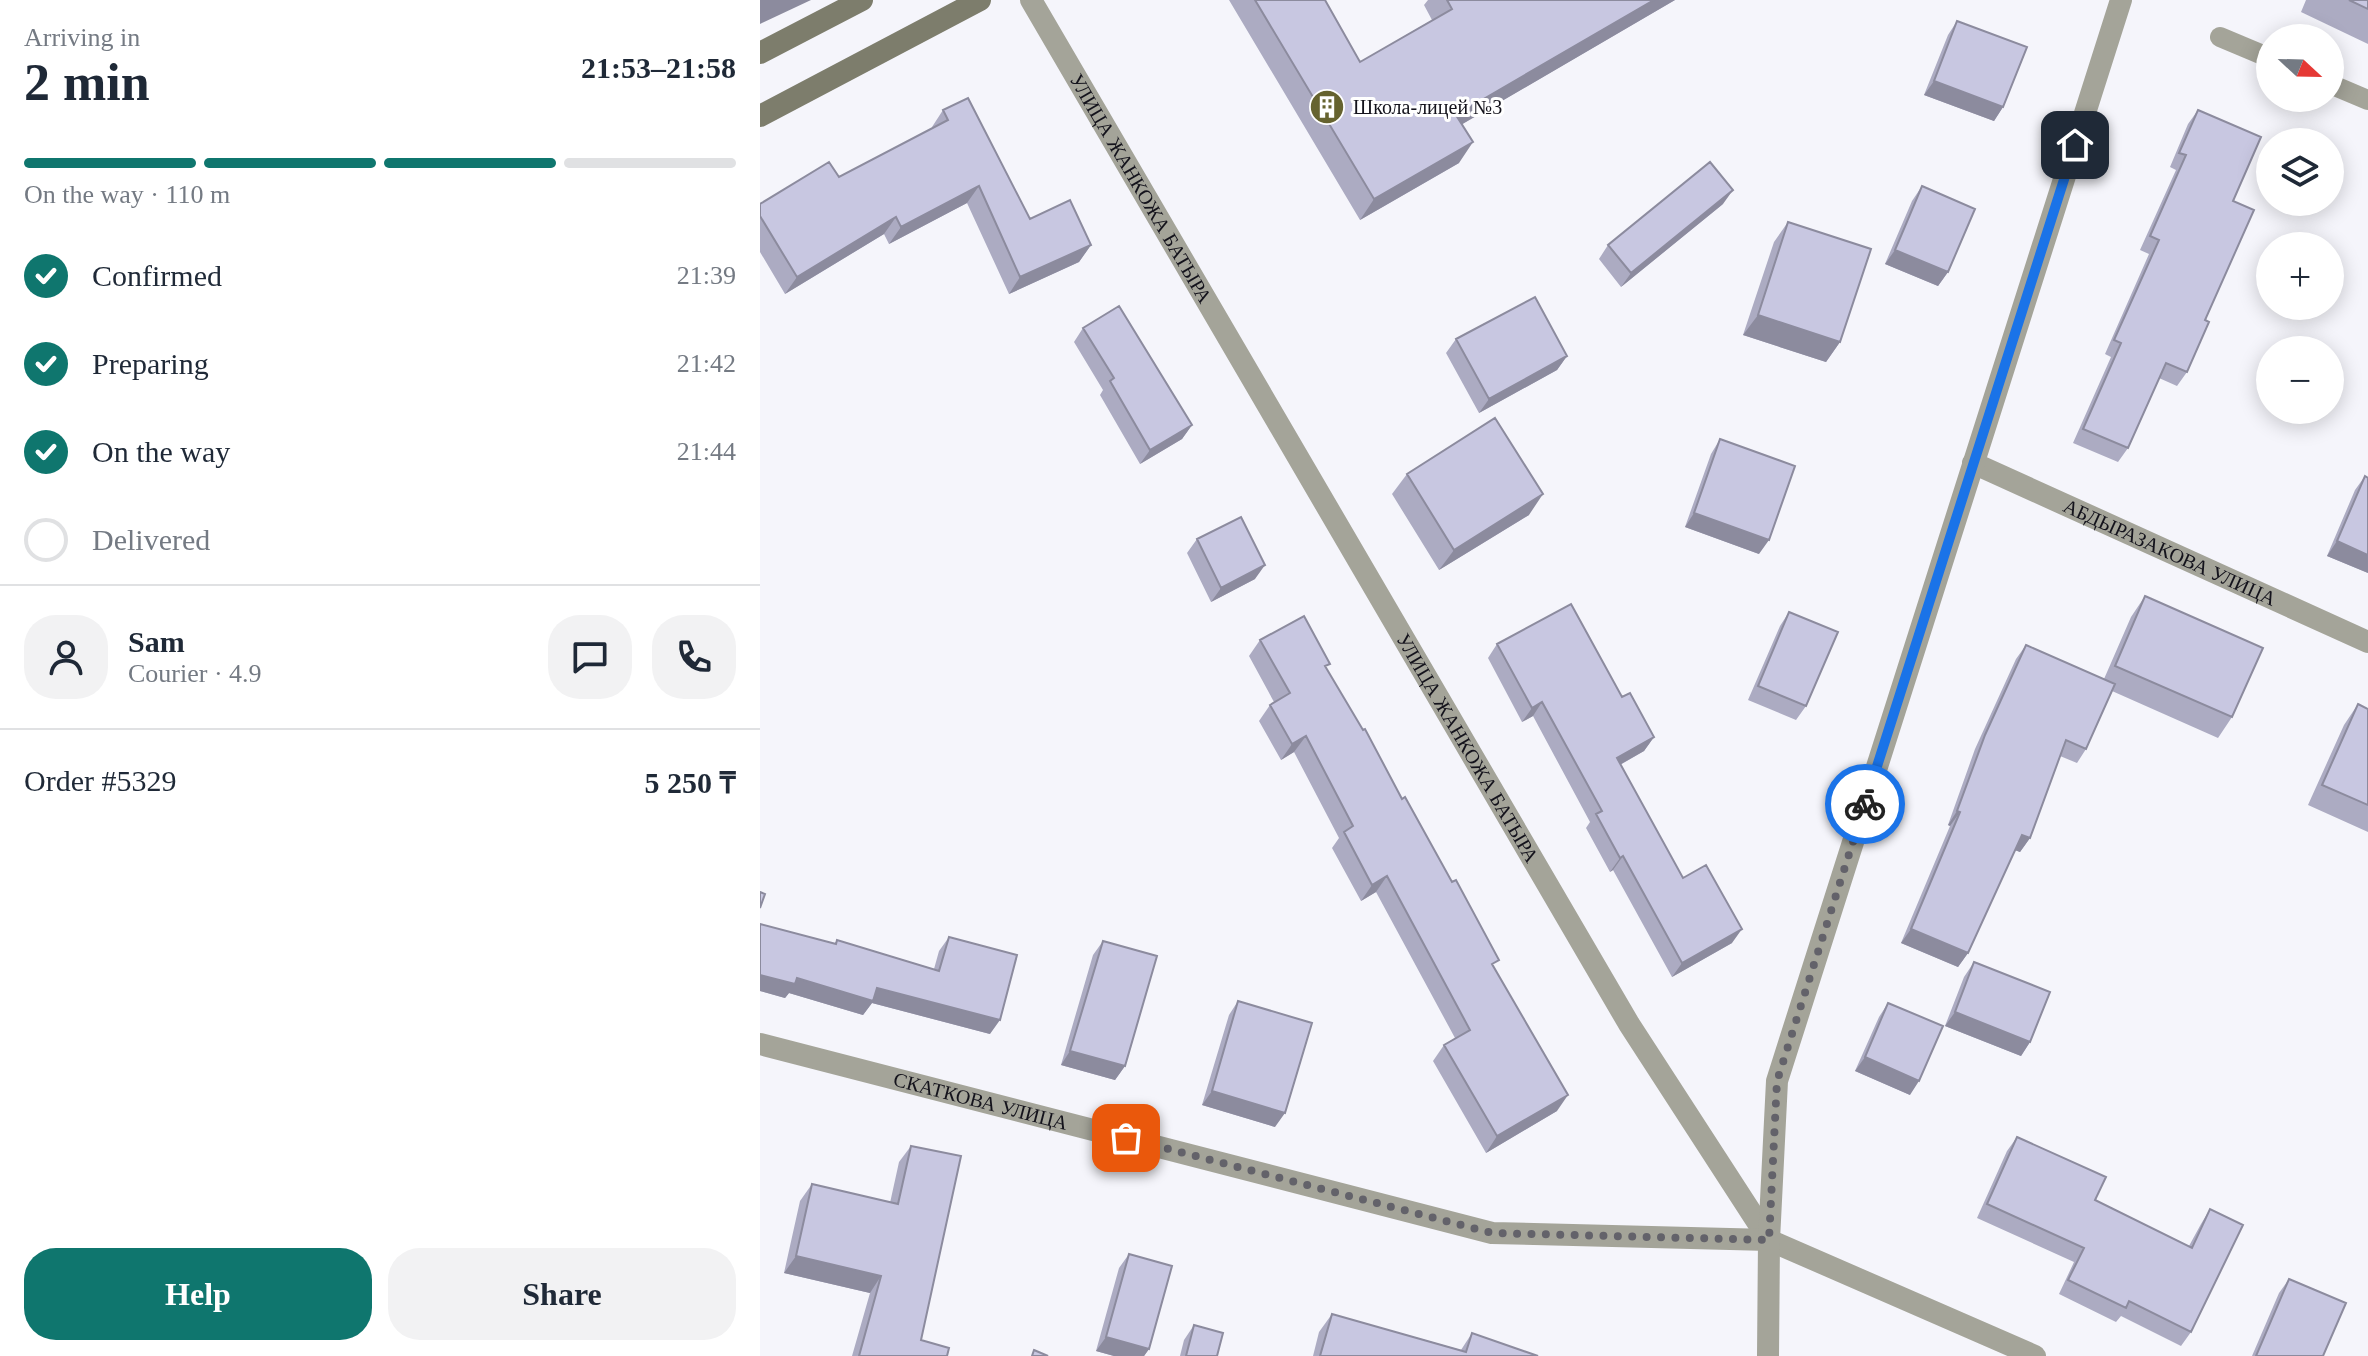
<!DOCTYPE html>
<html lang="en">
<head>
<meta charset="utf-8">
<style>
  :root { --surface:#fff; --page:#f2f2f3; --text:#1f2937; --muted:#747a83; --line:#e0e1e3; --accent:#0f766e }
  body { margin:0; font-family:Georgia,serif; background:var(--page); color:var(--text); height:100vh; display:flex; flex-direction:column; font-size:30px; white-space:nowrap }
  * { box-sizing:border-box; margin:0 }
  p { font-size:26px; color:var(--muted) }
  .icon { flex:none; width:44px; height:44px; fill:none; stroke:currentColor; stroke-width:2; stroke-linecap:round; stroke-linejoin:round }
  .map { position:relative; flex:1; overflow:hidden }
  .side { display:flex; flex-direction:column; background:var(--surface); width:760px }
  .side>* { flex:none }
  .needle { width:52px; rotate:112deg }
  .buttons { position:absolute; left:1496px; top:24px; display:grid; gap:16px }
  .buttons a { display:grid; place-items:center; width:88px; height:88px; border-radius:50%; background:var(--surface); box-shadow:0 4px 20px #0003; font-size:40px }
  .pin { position:absolute; display:grid; place-items:center; width:68px; height:68px; color:#fff; margin:-34px; border-radius:16px; box-shadow:0 4px 12px #0006 }
  .courier { position:absolute; display:grid; place-items:center; width:80px; height:80px; margin:-40px; border:6px solid #1a73e8; border-radius:50%; background:#fff; color:#222; box-shadow:0 2px 10px #0007 }
  .headline em { font-style:normal; font-weight:700 }
  .headline div { display:flex; flex-direction:column-reverse }
  .headline { display:flex; align-items:center; justify-content:space-between; height:136px; padding:0 24px }
  h1 { font-size:52px; font-weight:700; line-height:60px }
  .bar { display:grid; grid-template-columns:repeat(4,1fr); gap:12px 8px; align-content:center; height:96px; padding:0 24px }
  .bar i { height:10px; border-radius:6px; background:var(--line) }
  .bar .on { background:var(--accent) }
  .bar p { grid-column:span 4 }
  .line { display:flex; align-items:center; gap:20px; padding:0 24px; border-top:2px solid var(--line) }
  .line div { flex:1 }
  .round { display:grid; place-items:center; flex:none; width:84px; height:84px; border-radius:32px; background:var(--page) }
  ol { padding:0 24px; list-style:none }
  li { display:flex; align-items:center; gap:24px; height:88px }
  li p { margin-inline-start:auto }
  li .icon { padding:8px; border-radius:50%; background:var(--accent); color:#fff; stroke-width:4 }
  li:last-child { color:var(--muted) }
  li i { width:44px; height:44px; border:4px solid var(--line); border-radius:50% }
  .cta { display:flex; gap:16px; margin-top:auto; padding:16px 24px }
  .cta a { flex:1; height:92px; border-radius:32px; background:var(--accent); color:#fff; font-size:32px; font-weight:700; line-height:92px; text-align:center }
  .cta a+a { background:var(--page); color:var(--text) }
  main { display:flex; flex:1; min-height:0 }
  .map>svg:first-child { display:block }
  .lines { fill:none; stroke-linecap:round; stroke-linejoin:round }
  .service { stroke:#a4a499; stroke-width:20 }
  .minor { stroke:#a4a499; stroke-width:22 }
  .tertiary { stroke:#a4a499; stroke-width:22 }
  .secondary { stroke:#7d7d6c; stroke-width:22 }
  .wall { fill:#acabc2 }
  .shaded-wall { fill:#8c8b9e }
  .building { fill:#c8c7e1; stroke:#8c8b9e; stroke-width:2 }
  .done { stroke:#63626a; stroke-width:8; stroke-dasharray:0 14.4 }
  .route { stroke:#1a73e8; stroke-width:10 }
  .labels { text-anchor:middle; stroke-width:6; stroke-linejoin:round; paint-order:stroke }
  .poi-label { font-size:20px; fill:#14131c; stroke:#fff; text-anchor:start }
  .street-label { font-size:20px; fill:#14131c; stroke:#fff }
</style>
</head>
<body>
<main>
<section class="side">
<div class="headline"><div><h1>2 min</h1><p>Arriving in</p></div><em>21:53–21:58</em></div>
<div class="bar"><i class="on"></i><i class="on"></i><i class="on"></i><i></i><p>On the way · 110 m</p></div>
<ol>
<li><svg class="icon" aria-label="check" viewBox="0 0 24 24"><path d="M5 12l5 5 9-10"/></svg>Confirmed<p>21:39</p></li>
<li><svg class="icon" aria-label="check" viewBox="0 0 24 24"><path d="M5 12l5 5 9-10"/></svg>Preparing<p>21:42</p></li>
<li><svg class="icon" aria-label="check" viewBox="0 0 24 24"><path d="M5 12l5 5 9-10"/></svg>On the way<p>21:44</p></li>
<li><i></i>Delivered</li>
</ol>
<div class="line" style="height:144px"><a class="round"><svg class="icon" aria-label="person" viewBox="0 0 24 24"><circle cx="12" cy="8" r="4"/><path d="M4 21q1-7 8-7t8 7"/></svg></a><div><b>Sam</b><p>Courier · 4.9</p></div><a class="round"><svg class="icon" aria-label="chat" viewBox="0 0 24 24"><path d="M4 5h16v11H9l-5 4z"/></svg></a><a class="round"><svg class="icon" aria-label="phone" viewBox="0 0 24 24"><path d="M5 4h4l2 5-3 2q2 4 5 5l2-3 5 2v4C11 20 4 13 5 4z"/></svg></a></div>
<div class="line" style="height:104px"><div>Order #5329</div><b>5 250 ₸</b></div>
<div class="cta"><a>Help</a><a>Share</a></div>
</section>
<div class="map">
<svg width="1608" height="1356" viewBox="0 0 1608 1356">
  <rect width="100%" height="100%" fill="#f5f5fb"/>
  <g class="lines">
    <!-- service -->
    <path class="service" d="M 1460,37 L 1510,58
      M 1570,84 L 1608,100"/>
    <!-- minor -->
    <g class="minor">
      <path id="s1" d="M 271,0 L 869,1024 L 1009,1240 L 1275,1356"/>
      <path id="s2" d="M 1213,463 L 1608,642"/>
      <path id="s3" d="M 0,1044 L 732,1233 L 1009,1240"/>
    </g>
    <!-- tertiary -->
    <path class="tertiary" d="M 1008,1356 L 1009,1240 L 1017,1081 L 1361,0"/>
    <!-- secondary -->
    <path class="secondary" d="M 0,53 L 102,0
      M 0,116 L 220,0"/>
  </g>
  <!-- wall -->
  <path class="wall" d="M 469,0 L 565,0 L 600,62 L 672,20 L 664,5 L 668,0 L 915,0 L 702,124 L 699,163 L 600,220 Z
    M 1546,0 L 1608,0 L 1608,44 L 1541,12 Z
    M 1197,21 L 1243,107 L 1234,121 L 1164,95 L 1188,35 Z
    M 183,110 L 270,219 L 331,245 L 319,262 L 249,294 L 207,203 L 129,244 L 124,234 L 25,294 L 0,252 L 0,204 L 79,177 L 172,129 L 172,127 Z
    M 1438,110 L 1473,201 L 1445,320 L 1427,372 L 1417,386 L 1399,378 L 1368,448 L 1358,462 L 1313,443 L 1351,357 L 1345,354 L 1389,254 L 1380,250 L 1416,170 L 1410,167 L 1428,124 Z
    M 1162,186 L 1188,272 L 1178,286 L 1125,264 L 1152,201 Z
    M 963,204 L 861,287 L 839,259 L 848,245 Z
    M 1028,222 L 1080,342 L 1066,362 L 983,335 L 1014,242 Z
    M 323,328 L 432,425 L 422,439 L 380,464 L 340,395 L 343,390 L 314,342 Z
    M 696,339 L 807,356 L 797,370 L 719,413 L 686,353 Z
    M 960,439 L 999,554 L 925,527 L 951,454 Z
    M 647,474 L 769,515 L 679,570 L 632,494 Z
    M 1605,476 L 1608,573 L 1567,556 L 1595,490 Z
    M 437,539 L 495,579 L 451,602 L 427,553 Z
    M 1385,596 L 1472,717 L 1458,738 L 1352,691 L 1326,749 L 1317,763 L 1300,756 L 1270,838 L 1260,852 L 1255,850 L 1208,953 L 1198,967 L 1141,943 L 1190,826 L 1188,825 L 1215,749 L 1256,659 L 1266,645 L 1344,679 L 1371,617 Z
    M 1029,612 L 1046,706 L 1036,720 L 988,700 L 1020,626 Z
    M 500,640 L 566,669 L 642,799 L 734,967 L 797,1111 L 726,1153 L 673,1061 L 684,1045 L 695,1038 L 616,892 L 601,901 L 572,848 L 579,838 L 534,752 L 521,760 L 499,721 L 510,705 L 514,702 L 489,656 Z
    M 737,644 L 862,697 L 894,737 L 884,751 L 860,765 L 923,878 L 972,943 L 912,977 L 853,870 L 850,872 L 826,828 L 830,822 L 773,716 L 762,722 L 728,658 Z
    M 1598,704 L 1608,709 L 1608,832 L 1548,805 L 1584,725 Z
    M 0,924 L 75,944 L 77,940 L 174,969 L 179,951 L 189,937 L 230,1034 L 112,1003 L 103,1015 L 29,993 L 25,998 L 0,991 Z
    M 343,941 L 365,1066 L 355,1080 L 301,1065 L 333,955 Z
    M 1214,962 L 1270,1042 L 1261,1056 L 1185,1026 L 1204,977 Z
    M 478,1001 L 515,1127 L 442,1105 L 469,1015 Z
    M 1128,1003 L 1150,1095 L 1095,1071 L 1119,1017 Z
    M 1257,1137 L 1335,1200 L 1429,1246 L 1441,1224 L 1450,1209 L 1431,1332 L 1421,1346 L 1361,1316 L 1356,1322 L 1299,1294 L 1314,1262 L 1217,1218 L 1247,1151 Z
    M 151,1146 L 161,1340 L 187,1356 L 92,1356 L 110,1293 L 24,1273 L 40,1201 L 52,1184 L 130,1203 L 139,1162 Z
    M 369,1254 L 389,1349 L 384,1356 L 354,1356 L 336,1351 L 359,1268 Z
    M 1529,1279 L 1563,1356 L 1492,1356 L 1519,1293 Z
    M 572,1314 L 701,1350 L 712,1333 L 778,1356 L 553,1356 L 559,1332 Z
    M 434,1325 L 457,1356 L 420,1356 L 424,1340 Z"/>
  <!-- shaded-wall -->
  <path class="shaded-wall" d="M 0,0 L 51,0 L 0,24 Z
    M 894,0 L 915,0 L 682,136 L 696,115 Z
    M 1174,81 L 1243,107 L 1234,121 L 1164,95 Z
    M 713,142 L 699,163 L 600,220 L 614,199 Z
    M 219,186 L 207,203 L 129,244 L 141,227 Z
    M 973,190 L 963,204 L 861,287 L 871,273 Z
    M 136,217 L 124,234 L 25,294 L 37,277 Z
    M 331,245 L 319,262 L 249,294 L 260,277 Z
    M 1135,250 L 1188,272 L 1178,286 L 1125,264 Z
    M 998,315 L 1080,342 L 1066,362 L 983,335 Z
    M 807,356 L 797,370 L 719,413 L 729,399 Z
    M 432,425 L 422,439 L 380,464 L 390,450 Z
    M 783,494 L 769,515 L 679,570 L 694,550 Z
    M 934,513 L 1009,540 L 999,554 L 925,527 Z
    M 1577,541 L 1608,555 L 1608,573 L 1567,556 Z
    M 505,565 L 495,579 L 451,602 L 461,588 Z
    M 782,702 L 773,716 L 762,722 L 772,708 Z
    M 546,736 L 534,752 L 521,760 L 532,744 Z
    M 894,737 L 884,751 L 847,772 L 857,758 Z
    M 1197,811 L 1200,812 L 1190,826 L 1188,825 Z
    M 1262,835 L 1270,838 L 1260,852 L 1252,849 Z
    M 863,856 L 853,870 L 850,872 L 860,858 Z
    M 627,876 L 616,892 L 601,901 L 612,885 Z
    M 982,929 L 972,943 L 912,977 L 922,963 Z
    M 1151,929 L 1208,953 L 1198,967 L 1141,943 Z
    M 0,975 L 117,988 L 240,1020 L 230,1034 L 112,1003 L 103,1015 L 29,993 L 25,998 L 0,991 Z
    M 1195,1012 L 1270,1042 L 1261,1056 L 1185,1026 Z
    M 310,1051 L 365,1066 L 355,1080 L 301,1065 Z
    M 1105,1057 L 1159,1081 L 1150,1095 L 1095,1071 Z
    M 452,1091 L 525,1113 L 515,1127 L 442,1105 Z
    M 808,1095 L 797,1111 L 726,1153 L 737,1136 Z
    M 36,1256 L 121,1276 L 110,1293 L 24,1273 Z
    M 346,1337 L 389,1349 L 384,1356 L 354,1356 L 336,1351 Z"/>
  <!-- building -->
  <path class="building" d="M 495,0 L 565,0 L 600,62 L 692,9 L 687,0 L 894,0 L 696,115 L 713,142 L 614,199 Z
    M 1589,0 L 1608,0 L 1608,9 Z
    M 1197,21 L 1267,47 L 1243,107 L 1174,81 Z
    M 208,98 L 270,219 L 310,200 L 331,245 L 260,277 L 219,186 L 141,227 L 136,217 L 37,277 L 0,216 L 0,204 L 69,162 L 79,177 L 188,120 L 183,110 Z
    M 1438,110 L 1501,137 L 1473,201 L 1494,210 L 1445,320 L 1449,322 L 1427,372 L 1406,363 L 1368,448 L 1323,429 L 1361,343 L 1354,340 L 1399,240 L 1390,236 L 1426,155 L 1419,153 Z
    M 950,162 L 973,190 L 871,273 L 848,245 Z
    M 1162,186 L 1215,209 L 1188,272 L 1135,250 Z
    M 1028,222 L 1111,249 L 1080,342 L 998,315 Z
    M 775,297 L 807,356 L 729,399 L 696,339 Z
    M 359,306 L 432,425 L 390,450 L 350,381 L 354,378 L 323,328 Z
    M 735,418 L 783,494 L 694,550 L 647,474 Z
    M 960,439 L 1035,466 L 1009,540 L 934,513 Z
    M 1605,476 L 1608,478 L 1608,555 L 1577,541 Z
    M 481,517 L 505,565 L 461,588 L 437,539 Z
    M 1385,596 L 1503,648 L 1472,717 L 1355,666 Z
    M 811,604 L 862,697 L 870,693 L 894,737 L 857,758 L 923,878 L 946,865 L 982,929 L 922,963 L 863,856 L 860,858 L 836,814 L 842,811 L 782,702 L 772,708 L 737,644 Z
    M 1029,612 L 1078,632 L 1046,706 L 998,686 Z
    M 544,616 L 570,664 L 565,666 L 603,730 L 605,729 L 642,799 L 645,797 L 692,882 L 696,880 L 739,960 L 732,964 L 808,1095 L 737,1136 L 684,1045 L 710,1030 L 627,876 L 612,885 L 584,832 L 593,826 L 546,736 L 532,744 L 510,705 L 530,693 L 500,640 Z
    M 1266,645 L 1355,684 L 1326,749 L 1306,740 L 1270,838 L 1262,835 L 1208,953 L 1151,929 L 1200,812 L 1197,811 L 1225,735 Z
    M 1598,704 L 1608,709 L 1608,805 L 1562,785 Z
    M 0,892 L 5,894 L 0,908 Z
    M 0,924 L 76,944 L 77,940 L 179,971 L 189,937 L 257,955 L 240,1020 L 117,988 L 113,1001 L 37,978 L 35,984 L 0,975 Z
    M 343,941 L 397,956 L 365,1066 L 310,1051 Z
    M 1214,962 L 1290,992 L 1270,1042 L 1195,1012 Z
    M 478,1001 L 552,1023 L 525,1113 L 452,1091 Z
    M 1128,1003 L 1183,1026 L 1159,1081 L 1105,1057 Z
    M 1257,1137 L 1346,1177 L 1335,1200 L 1432,1248 L 1450,1209 L 1483,1225 L 1431,1332 L 1369,1301 L 1366,1308 L 1308,1280 L 1324,1248 L 1227,1204 Z
    M 151,1146 L 201,1156 L 161,1340 L 189,1348 L 187,1356 L 99,1356 L 121,1276 L 36,1256 L 52,1184 L 138,1204 Z
    M 369,1254 L 412,1266 L 389,1349 L 346,1337 Z
    M 1529,1279 L 1586,1303 L 1563,1356 L 1496,1356 Z
    M 572,1314 L 706,1352 L 712,1333 L 778,1356 L 560,1356 Z
    M 434,1325 L 463,1333 L 457,1356 L 426,1356 Z
    M 274,1350 L 288,1356 L 272,1356 Z"/>
  <g class="lines">
    <!-- done -->
    <path class="done" d="M 366,1138 L 732,1233 L 1009,1240 L 1017,1081 L 1105,804"/>
    <!-- route -->
    <path class="route" d="M 1105,804 L 1315,145"/>
  </g>
  <!-- icons -->
  <defs>
    <g id="building-disc" transform="scale(1.8)"><circle r="9.5" fill="#66632f" stroke="#fff"/><path d="M-4-6H4V6H1V3H-1V6H-4ZM-2.5-4.3h1.7v1.8h-1.7ZM.8-4.3h1.7v1.8H.8ZM-2.5-1h1.7V.8h-1.7ZM.8-1h1.7V.8H.8Z" fill="#fff"/></g>
  </defs>
  <g fill-rule="evenodd">
    <use href="#building-disc" x="567" y="107"/>
  </g>
  <g class="labels">
    <!-- poi labels -->
    <g class="poi-label">
      <text x="593" y="114">Школа-лицей №3</text>
    </g>
    <!-- street labels -->
    <g class="street-label">
      <text dy="7" stroke="none"><textPath href="#s1" startOffset="218">УЛИЦА ЖАНКОЖА БАТЫРА</textPath></text>
      <text dy="7" stroke="none"><textPath href="#s2" startOffset="216">АБДЫРАЗАКОВА УЛИЦА</textPath></text>
      <text dy="7" stroke="none"><textPath href="#s1" startOffset="866">УЛИЦА ЖАНКОЖА БАТЫРА</textPath></text>
      <text dy="7" stroke="none"><textPath href="#s3" startOffset="228">СКАТКОВА УЛИЦА</textPath></text>
    </g>
  </g>
</svg>
<div class="buttons">
<a><svg class="needle" viewBox="-14 -14 28 28"><path d="M0-13l5 13h-10z" fill="#e53935"/><path d="M0 13l5-13h-10z" fill="#747a83"/></svg></a>
<a><svg class="icon" aria-label="layers" viewBox="0 0 24 24"><path d="M12 4l9 5-9 5-9-5zM3 14l9 5 9-5"/></svg></a>
<a>+</a>
<a>−</a>
</div>
<div class="pin" style="left:366px;top:1138px;background:#ea580c"><svg class="icon" aria-label="bag" viewBox="0 0 24 24"><path d="M5 8h14l-1 12H6zM9 8a3 3 0 0 1 6 0"/></svg></div>
<div class="pin" style="left:1315px;top:145px;background:#1f2937"><svg class="icon" aria-label="home" viewBox="0 0 24 24"><path d="M3 11l9-7 9 7M6 9v11h12V9"/></svg></div>
<div class="courier" style="left:1105px;top:804px"><svg class="icon" aria-label="bike" viewBox="0 0 24 24"><circle cx="6" cy="16" r="4"/><circle cx="18" cy="16" r="4"/><path d="M6 16l4-8h5l3 8M10 8l3 8H6M13 5h3"/></svg></div>
</div>
</main>
</body>
</html>
